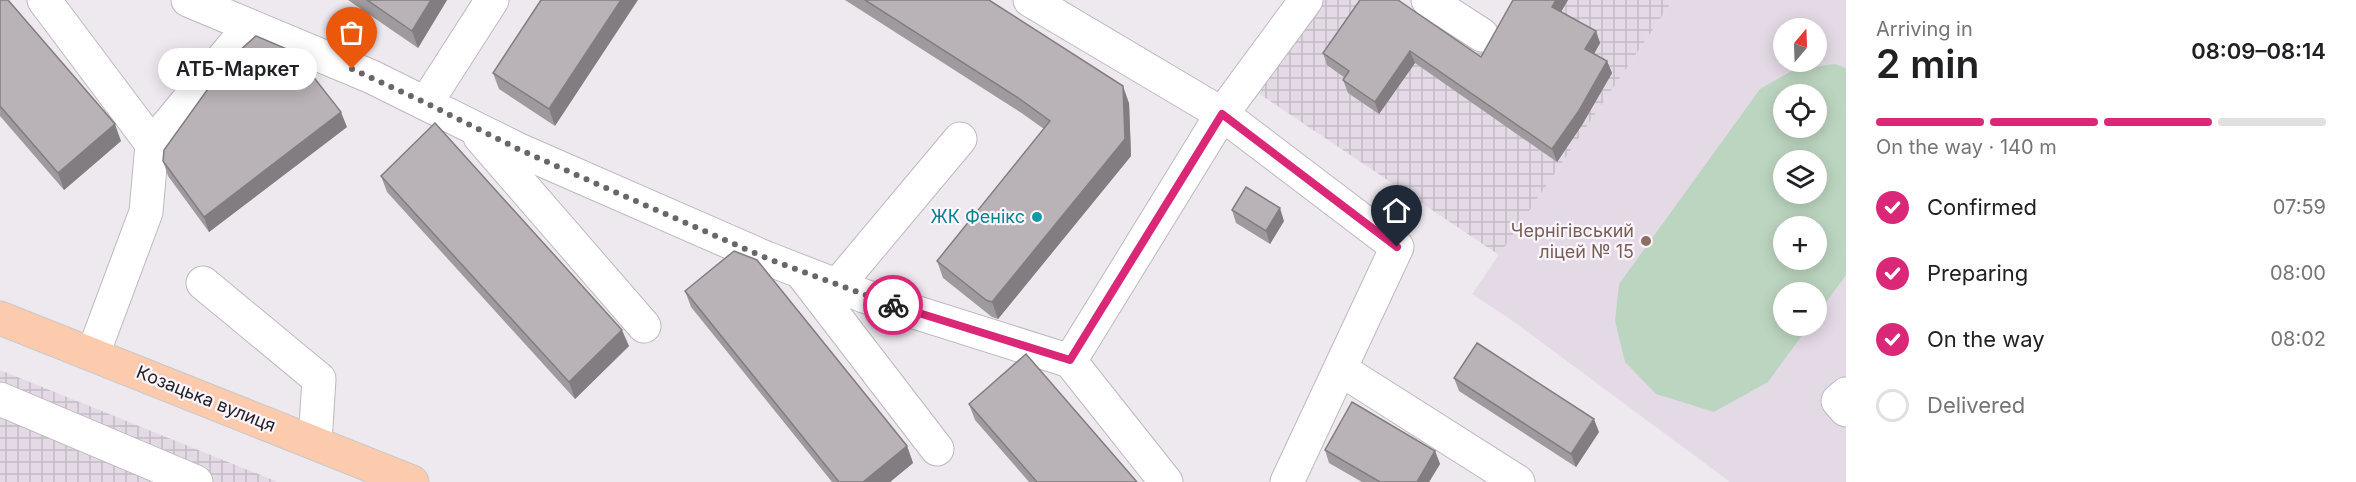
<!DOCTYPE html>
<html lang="en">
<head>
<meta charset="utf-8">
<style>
  :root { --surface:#fff; --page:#f6f6f6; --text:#202124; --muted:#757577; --line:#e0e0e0; --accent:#db2777 }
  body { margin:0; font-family:Inter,sans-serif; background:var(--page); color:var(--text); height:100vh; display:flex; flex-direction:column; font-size:22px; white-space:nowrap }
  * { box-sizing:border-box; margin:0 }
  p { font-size:20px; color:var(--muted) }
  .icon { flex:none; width:33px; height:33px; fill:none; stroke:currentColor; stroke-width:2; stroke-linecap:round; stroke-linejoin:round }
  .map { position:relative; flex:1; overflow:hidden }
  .sheet { display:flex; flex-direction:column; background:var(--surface); width:510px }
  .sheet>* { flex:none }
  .needle { width:39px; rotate:19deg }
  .fabs { position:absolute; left:1773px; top:18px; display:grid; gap:12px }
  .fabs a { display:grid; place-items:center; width:54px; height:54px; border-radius:50%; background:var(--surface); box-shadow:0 3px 15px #0003; font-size:30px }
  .pin { position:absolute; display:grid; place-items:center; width:51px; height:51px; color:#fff; margin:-62px -26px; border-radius:50% 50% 50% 0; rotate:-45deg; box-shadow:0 0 6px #0007 }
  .pin .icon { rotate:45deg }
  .courier { position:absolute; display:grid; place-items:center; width:60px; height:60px; margin:-30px; border:4px solid #db2777; border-radius:50%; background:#fff; color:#222; box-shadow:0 2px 8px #0007 }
  .bubble { position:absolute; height:42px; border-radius:21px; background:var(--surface); box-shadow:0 3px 15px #0003; font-size:20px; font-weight:600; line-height:42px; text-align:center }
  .overview em { font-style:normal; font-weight:600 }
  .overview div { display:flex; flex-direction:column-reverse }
  .overview { display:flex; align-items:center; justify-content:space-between; height:102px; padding:0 30px }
  h1 { font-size:39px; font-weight:600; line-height:45px }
  .bar { display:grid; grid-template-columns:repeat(4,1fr); gap:9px 6px; align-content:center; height:72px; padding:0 30px }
  .bar i { height:8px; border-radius:4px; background:var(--line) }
  .bar .on { background:var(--accent) }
  .bar p { grid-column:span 4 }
  ol { padding:0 30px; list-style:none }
  li { display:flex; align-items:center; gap:18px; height:66px }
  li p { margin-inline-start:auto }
  li .icon { padding:6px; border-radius:50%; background:var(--accent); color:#fff; stroke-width:4 }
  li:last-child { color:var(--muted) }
  li i { width:33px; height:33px; border:3px solid var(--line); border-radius:50% }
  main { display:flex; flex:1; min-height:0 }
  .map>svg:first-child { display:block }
  .built { fill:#e4dae6; fill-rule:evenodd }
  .industrial { fill:url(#industrial-grid) }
  .green { fill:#bcd5c0; fill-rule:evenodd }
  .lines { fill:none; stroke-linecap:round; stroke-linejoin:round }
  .minor-casing { stroke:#bdb9bf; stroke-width:35 }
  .major-casing { stroke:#cac9ca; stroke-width:35 }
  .minor { stroke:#fff; stroke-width:33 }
  .major { stroke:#fccaac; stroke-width:33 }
  .wall { fill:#9f9a9e }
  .shaded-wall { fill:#827d81 }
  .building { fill:#b9b3b8; stroke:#827d81; stroke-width:1.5 }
  .done { stroke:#69666a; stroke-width:6; stroke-dasharray:0 10.8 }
  .route { stroke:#db2777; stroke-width:8 }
  .culture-dot { fill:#0f9aa8; stroke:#fbf6fd; stroke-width:2 }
  .education-dot { fill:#8d6e63; stroke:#fbf6fd; stroke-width:2 }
  .labels { text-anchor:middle; stroke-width:4.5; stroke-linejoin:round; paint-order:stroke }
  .culture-label { font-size:18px; fill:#0d838f; stroke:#fbf6fd; text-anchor:end }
  .education-label { font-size:18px; fill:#785e54; stroke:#fbf6fd; text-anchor:end }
  .street-label { font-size:18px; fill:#211f22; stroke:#fbf6fd }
</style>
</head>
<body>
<main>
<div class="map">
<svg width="1846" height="482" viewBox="0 0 1846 482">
  <defs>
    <pattern id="industrial-grid" width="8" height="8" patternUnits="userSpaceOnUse" patternTransform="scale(1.5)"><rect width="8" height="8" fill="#e4dae6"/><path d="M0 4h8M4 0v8" fill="none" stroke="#c3bbc5"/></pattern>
  </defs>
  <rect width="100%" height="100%" fill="#eee9ef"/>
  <!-- built -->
  <path class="built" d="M 1673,0 L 1846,0 L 1846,482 L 1730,482 L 1510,319 L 1472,294 ZM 1784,28 L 1816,28 L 1816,62 L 1784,62 ZM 1784,94 L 1816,94 L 1816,128 L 1784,128 ZM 1784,160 L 1816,160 L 1816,194 L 1784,194 ZM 1784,226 L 1816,226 L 1816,260 L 1784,260 ZM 1784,292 L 1816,292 L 1816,326 L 1784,326 Z"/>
  <!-- industrial -->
  <path class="industrial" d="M 1323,0 L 1395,0 L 1483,52 L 1519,0 L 1673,0 L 1499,255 L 1258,93 Z
    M 0,370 L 278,482 L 0,482 Z"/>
  <!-- green -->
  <path class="green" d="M 1835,64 L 1846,68 L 1846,275 L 1817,315 L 1816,292 L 1784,292 L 1784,326 L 1809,326 L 1768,382 L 1714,412 L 1656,394 L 1625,362 L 1615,321 L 1619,284 L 1760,89 L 1793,70 ZM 1784,94 L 1816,94 L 1816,128 L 1784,128 ZM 1784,160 L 1816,160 L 1816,194 L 1784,194 ZM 1784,226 L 1816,226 L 1816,260 L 1784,260 Z"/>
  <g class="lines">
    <!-- minor casing -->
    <g class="minor-casing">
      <path id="minor" d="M 44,0 L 152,144 L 146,212 L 93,354
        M 188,0 L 372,77 L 517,149 L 766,258 L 864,296 L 1070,361
        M 1030,0 L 1222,114 L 1397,247 L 1287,482
        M 1428,0 L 1482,35
        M 426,103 L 492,0
        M 480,137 L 644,326
        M 152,144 L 250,26
        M 801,272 L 937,449
        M 203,283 L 319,379 L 315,442
        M 837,286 L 960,139
        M 1340,369 L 1518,482
        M 1846,394 L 1838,401 L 1846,410
        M 0,399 L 196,482
        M 1166,482 L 1070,361 L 1222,114 L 1306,0"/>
    </g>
    <!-- major casing -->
    <g class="major-casing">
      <path id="major" d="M 0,318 L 412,482"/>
    </g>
    <!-- minor -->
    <use href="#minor" class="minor"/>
    <!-- major -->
    <use href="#major" class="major"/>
  </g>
  <!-- wall -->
  <path class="wall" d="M 0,0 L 121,141 L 64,190 L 0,116 Z
    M 348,0 L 447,0 L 418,48 Z
    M 541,0 L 555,126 L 499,89 L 493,73 Z
    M 845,0 L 989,0 L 1129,103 L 1131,156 L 998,319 L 992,317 L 943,278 L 937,261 L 1044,129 L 1023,114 Z
    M 1360,0 L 1481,57 L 1513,0 L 1568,0 L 1561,11 L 1596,31 L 1600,43 L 1594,54 L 1607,61 L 1612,73 L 1582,125 L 1557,162 L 1415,63 L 1379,114 L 1348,93 L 1343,80 L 1345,78 L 1327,65 L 1323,53 Z
    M 347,127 L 209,232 L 168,176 L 163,161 Z
    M 381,176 L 629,346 L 575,399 L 387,192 Z
    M 1232,210 L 1284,221 L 1270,244 L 1236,223 Z
    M 685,291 L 907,446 L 913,463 L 890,482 L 832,482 L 691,307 Z
    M 1454,378 L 1599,432 L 1576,467 L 1459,391 Z
    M 969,404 L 1137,482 L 1029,482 L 975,420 Z
    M 1325,450 L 1435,451 L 1440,464 L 1429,482 L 1362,482 L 1329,463 Z"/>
  <!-- shaded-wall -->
  <path class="shaded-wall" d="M 431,0 L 447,0 L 418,48 L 412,31 Z
    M 621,0 L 638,0 L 555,126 L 549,109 Z
    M 1556,0 L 1568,0 L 1557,19 L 1552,7 Z
    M 1596,31 L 1600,43 L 1590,61 L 1585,49 Z
    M 1410,51 L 1415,63 L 1379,114 L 1375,102 Z
    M 1607,61 L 1612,73 L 1582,125 L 1557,162 L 1552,149 Z
    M 1123,86 L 1129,103 L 1131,156 L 998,319 L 992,302 Z
    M 341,112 L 347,127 L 209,232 L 204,217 Z
    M 115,124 L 121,141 L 64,190 L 58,173 Z
    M 1280,208 L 1284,221 L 1270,244 L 1266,231 Z
    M 622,330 L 629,346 L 575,399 L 569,382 Z
    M 1594,419 L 1599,432 L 1576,467 L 1571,454 Z
    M 907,446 L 913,463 L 890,482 L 863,482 Z
    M 1435,451 L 1440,464 L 1429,482 L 1417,482 Z"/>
  <!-- building -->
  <path class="building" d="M 0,0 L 8,0 L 115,124 L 58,173 L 0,106 Z
    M 367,0 L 431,0 L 412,31 Z
    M 541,0 L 621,0 L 549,109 L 493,73 Z
    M 865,0 L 989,0 L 1123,86 L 1125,139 L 992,302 L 986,300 L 937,261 L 1050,121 L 1017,97 Z
    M 1360,0 L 1398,0 L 1481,57 L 1513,0 L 1556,0 L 1552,7 L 1596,31 L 1585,49 L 1607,61 L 1578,112 L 1552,149 L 1410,51 L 1375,102 L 1343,80 L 1349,71 L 1323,53 Z
    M 256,36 L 294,52 L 341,112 L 204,217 L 163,161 L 164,150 L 228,61 Z
    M 435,123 L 622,330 L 569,382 L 381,176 Z
    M 1246,187 L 1280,208 L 1266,231 L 1232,210 Z
    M 734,251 L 757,260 L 907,446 L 863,482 L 839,482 L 685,291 Z
    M 1477,343 L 1594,419 L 1571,454 L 1454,378 Z
    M 1026,354 L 1137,482 L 1037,482 L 969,404 Z
    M 1352,402 L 1435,451 L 1417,482 L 1380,482 L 1325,450 Z"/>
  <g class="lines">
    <!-- done -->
    <path class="done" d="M 352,69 L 426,103 L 518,149 L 597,184 L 766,258 L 893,305"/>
    <!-- route -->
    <path class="route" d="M 893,305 L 1070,360 L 1222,114 L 1397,247"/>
  </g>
  <!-- markers -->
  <circle class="culture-dot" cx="1037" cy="217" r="6"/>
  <circle class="education-dot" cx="1646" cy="241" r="6"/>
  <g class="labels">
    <!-- culture labels -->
    <g class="culture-label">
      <text x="1025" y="223">ЖК Фенікс</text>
    </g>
    <!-- education labels -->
    <g class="education-label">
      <text x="1634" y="237">Чернігівський<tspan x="1634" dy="21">ліцей № 15</tspan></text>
    </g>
    <!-- street labels -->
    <g class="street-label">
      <text transform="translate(206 399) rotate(22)" y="6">Козацька вулиця</text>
    </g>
  </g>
</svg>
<div class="fabs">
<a><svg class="needle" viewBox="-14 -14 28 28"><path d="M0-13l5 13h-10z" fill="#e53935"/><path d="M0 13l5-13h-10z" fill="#757577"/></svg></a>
<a><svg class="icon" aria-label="locate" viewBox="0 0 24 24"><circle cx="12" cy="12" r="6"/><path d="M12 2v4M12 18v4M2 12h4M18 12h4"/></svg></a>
<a><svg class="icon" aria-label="layers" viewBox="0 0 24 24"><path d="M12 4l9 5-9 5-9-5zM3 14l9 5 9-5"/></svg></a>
<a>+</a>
<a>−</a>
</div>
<div class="pin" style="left:352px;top:69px;background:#ea580c"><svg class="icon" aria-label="bag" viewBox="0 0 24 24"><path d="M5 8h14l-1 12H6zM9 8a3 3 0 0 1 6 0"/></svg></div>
<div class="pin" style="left:1397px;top:247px;background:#1f2937"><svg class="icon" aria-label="home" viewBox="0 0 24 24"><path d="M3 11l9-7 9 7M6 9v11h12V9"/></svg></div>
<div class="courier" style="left:893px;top:305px"><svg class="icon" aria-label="bike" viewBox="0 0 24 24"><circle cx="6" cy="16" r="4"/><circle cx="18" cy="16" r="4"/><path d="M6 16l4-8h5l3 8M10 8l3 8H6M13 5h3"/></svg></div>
<div class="bubble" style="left:158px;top:48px;width:159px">АТБ-Маркет</div>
</div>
<section class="sheet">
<div class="overview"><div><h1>2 min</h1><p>Arriving in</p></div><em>08:09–08:14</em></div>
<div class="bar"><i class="on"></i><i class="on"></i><i class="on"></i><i></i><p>On the way · 140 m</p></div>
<ol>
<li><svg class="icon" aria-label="check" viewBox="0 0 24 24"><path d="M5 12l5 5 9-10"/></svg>Confirmed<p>07:59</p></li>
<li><svg class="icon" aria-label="check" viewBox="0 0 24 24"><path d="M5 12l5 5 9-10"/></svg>Preparing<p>08:00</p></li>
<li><svg class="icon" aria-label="check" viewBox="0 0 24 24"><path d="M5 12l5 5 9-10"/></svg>On the way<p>08:02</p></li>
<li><i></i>Delivered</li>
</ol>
</section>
</main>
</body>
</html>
